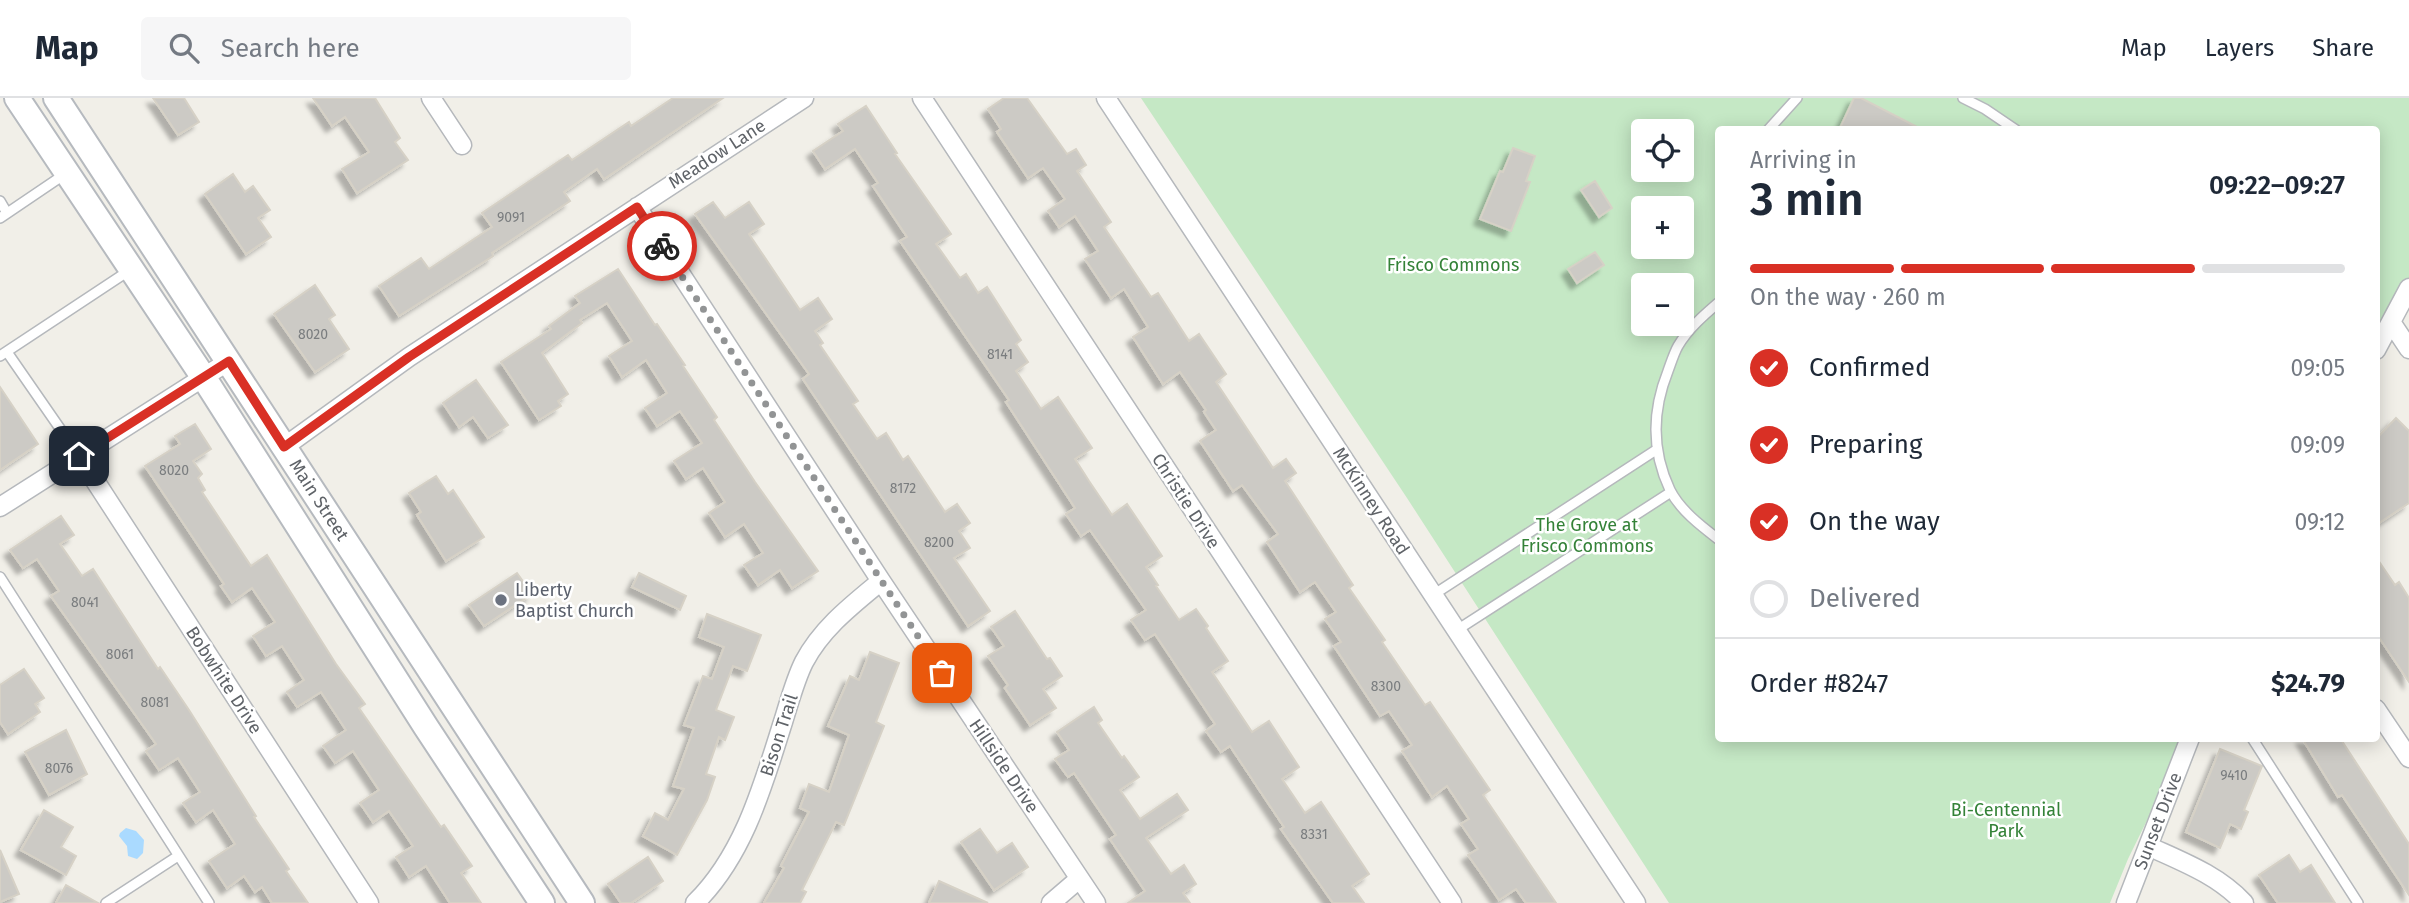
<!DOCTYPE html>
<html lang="en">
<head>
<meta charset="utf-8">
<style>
  :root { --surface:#fff; --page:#f6f6f7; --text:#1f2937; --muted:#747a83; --line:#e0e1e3; --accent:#d93025 }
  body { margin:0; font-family:"Fira Sans",sans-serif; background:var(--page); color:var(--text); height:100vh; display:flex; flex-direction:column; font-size:26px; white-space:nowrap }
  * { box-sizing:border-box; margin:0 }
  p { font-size:23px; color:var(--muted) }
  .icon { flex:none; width:38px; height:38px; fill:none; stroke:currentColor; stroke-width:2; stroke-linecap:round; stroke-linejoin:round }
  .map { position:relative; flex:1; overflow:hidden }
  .side { position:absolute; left:1715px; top:28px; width:665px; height:616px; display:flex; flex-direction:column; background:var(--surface); border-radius:7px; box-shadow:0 4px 18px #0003 }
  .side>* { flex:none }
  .controls { position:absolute; left:1631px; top:21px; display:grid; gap:14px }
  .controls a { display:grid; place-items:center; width:63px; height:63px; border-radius:7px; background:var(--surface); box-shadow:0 4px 18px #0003; font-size:35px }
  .pin { position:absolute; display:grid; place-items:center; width:60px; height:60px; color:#fff; margin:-30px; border-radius:14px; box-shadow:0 4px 10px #0006 }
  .courier { position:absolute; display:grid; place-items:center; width:70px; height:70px; margin:-35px; border:5px solid #d93025; border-radius:50%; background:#fff; color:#222; box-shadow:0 2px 9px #0007 }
  .summary em { font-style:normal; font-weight:600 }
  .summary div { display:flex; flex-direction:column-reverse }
  .summary { display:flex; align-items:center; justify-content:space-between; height:119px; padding:0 35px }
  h1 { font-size:46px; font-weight:600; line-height:52px }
  .bar { display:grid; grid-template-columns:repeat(4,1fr); gap:10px 7px; align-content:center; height:84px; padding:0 35px }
  .bar i { height:9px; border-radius:5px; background:var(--line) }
  .bar .on { background:var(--accent) }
  .bar p { grid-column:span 4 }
  .line { display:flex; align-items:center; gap:18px; padding:0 35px; border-top:2px solid var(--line) }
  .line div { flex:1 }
  ol { padding:0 35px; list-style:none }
  li { display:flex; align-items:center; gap:21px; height:77px }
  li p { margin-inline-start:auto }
  li .icon { padding:7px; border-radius:50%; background:var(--accent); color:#fff; stroke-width:4 }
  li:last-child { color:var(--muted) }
  li i { width:38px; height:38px; border:4px solid var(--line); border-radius:50% }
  header { display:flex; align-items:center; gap:42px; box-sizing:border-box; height:98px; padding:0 35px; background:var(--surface); border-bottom:2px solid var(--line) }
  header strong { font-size:33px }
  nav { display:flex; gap:38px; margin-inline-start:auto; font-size:24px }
  .search { width:490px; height:63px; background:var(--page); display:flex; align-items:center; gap:18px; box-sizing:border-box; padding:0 24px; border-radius:7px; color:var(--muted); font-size:26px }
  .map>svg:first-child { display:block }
  .green { fill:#c5e8c5; fill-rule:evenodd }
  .water { fill:#aadaff }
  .building { fill:#cccac5; stroke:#d6d1c6; stroke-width:2; filter:url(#shadow) }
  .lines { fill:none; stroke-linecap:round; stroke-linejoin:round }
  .lane-casing { stroke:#b5b8bc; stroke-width:12 }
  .street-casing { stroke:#b5b8bc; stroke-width:21 }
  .secondary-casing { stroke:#b6babf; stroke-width:28 }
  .lane { stroke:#fff; stroke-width:9 }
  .street { stroke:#fff; stroke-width:18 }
  .secondary { stroke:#fff; stroke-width:24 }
  .done { stroke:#929495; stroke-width:7; stroke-dasharray:0 12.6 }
  .route { stroke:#d93025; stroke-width:9 }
  .worship-dot { fill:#6b7280; stroke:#fff; stroke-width:2.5 }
  .labels { text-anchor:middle; stroke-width:5; stroke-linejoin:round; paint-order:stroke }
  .number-label { font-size:14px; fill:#7a7d7f }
  .street-label { font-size:18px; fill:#5f6368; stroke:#fff }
  .park-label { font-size:18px; fill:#348238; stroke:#fff }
  .worship-label { font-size:18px; fill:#5b616d; stroke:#fff; text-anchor:start }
</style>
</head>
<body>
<header>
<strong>Map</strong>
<div class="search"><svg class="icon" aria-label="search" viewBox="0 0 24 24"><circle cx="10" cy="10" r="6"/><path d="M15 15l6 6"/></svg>Search here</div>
<nav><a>Map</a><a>Layers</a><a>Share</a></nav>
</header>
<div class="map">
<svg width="2409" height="805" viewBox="0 0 2409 805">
  <defs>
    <filter id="shadow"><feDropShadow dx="-6" dy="6" stdDeviation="2" flood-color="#0004"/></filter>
  </defs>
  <rect width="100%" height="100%" fill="#f1efe8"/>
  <!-- green -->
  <path class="green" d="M 1141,0 L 2409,0 L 2409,188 L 2377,254 L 2376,32 L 1718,32 L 1718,640 L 2187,641 L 2128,761 L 2110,805 L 1669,805 L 1407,400 ZM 1643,33 L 1682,33 L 1682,72 L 1643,72 ZM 1643,110 L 1682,110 L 1682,149 L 1643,149 ZM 1643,187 L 1682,187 L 1682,226 L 1643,226 Z"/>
  <!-- water -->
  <path class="water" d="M 126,730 L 136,733 L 144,742 L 143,755 L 137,761 L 128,758 L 127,748 L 119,738 L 120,735 Z"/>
  <!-- building -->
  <path class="building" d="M 153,0 L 184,0 L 199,24 L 178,37 Z
    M 313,0 L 375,0 L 400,40 L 395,44 L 408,62 L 357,95 L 342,71 L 369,54 L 345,19 L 332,28 Z
    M 673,0 L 723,0 L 604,81 L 597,71 L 564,94 L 570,103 L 492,155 L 493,158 L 399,218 L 379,188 L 421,160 L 429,171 L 492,129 L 482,115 L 568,57 L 572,62 L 629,24 L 631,28 Z
    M 1004,0 L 1027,0 L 1067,56 L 1076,51 L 1086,67 L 1077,73 L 1111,124 L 1104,129 L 1151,199 L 1158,195 L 1189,243 L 1199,236 L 1226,276 L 1216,284 L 1273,370 L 1286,361 L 1296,375 L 1285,383 L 1353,487 L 1349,490 L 1385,542 L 1382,544 L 1425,607 L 1430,604 L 1490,692 L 1483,697 L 1556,805 L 1526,805 L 1516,791 L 1499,802 L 1480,774 L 1468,757 L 1478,751 L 1461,726 L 1469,721 L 1447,688 L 1432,699 L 1402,653 L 1412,647 L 1389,613 L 1380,618 L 1334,548 L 1341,544 L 1325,521 L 1336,514 L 1315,484 L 1300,494 L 1267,444 L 1278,436 L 1242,387 L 1233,393 L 1200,343 L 1216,332 L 1204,314 L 1206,312 L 1180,274 L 1163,286 L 1133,239 L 1148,229 L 1124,191 L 1111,200 L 1085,161 L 1098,153 L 1075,118 L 1059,129 L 1048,113 L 1065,101 L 1043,70 L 1028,80 L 997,34 L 1001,31 L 988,11 Z
    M 1854,0 L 1861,0 L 1923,32 L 1839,32 Z
    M 866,8 L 897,55 L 895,56 L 951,136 L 936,146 L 960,180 L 966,176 L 978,195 L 987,189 L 1021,242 L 1016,246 L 1028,264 L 1016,273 L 1041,311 L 1058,299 L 1092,350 L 1075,361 L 1089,383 L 1112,417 L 1127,406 L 1162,458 L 1146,469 L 1158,487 L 1156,488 L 1179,522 L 1196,511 L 1208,528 L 1206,530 L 1228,563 L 1212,574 L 1252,634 L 1269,623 L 1299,669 L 1282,681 L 1305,715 L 1321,704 L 1369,776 L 1352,788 L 1364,805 L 1333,805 L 1281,731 L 1284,729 L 1230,648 L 1221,654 L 1206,633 L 1215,626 L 1155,536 L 1145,542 L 1131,522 L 1146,512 L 1090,432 L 1081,438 L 1066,416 L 1075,410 L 1006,304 L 1009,302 L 900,143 L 907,139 L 873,88 L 878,85 L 855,51 L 825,71 L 813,53 L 843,33 L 838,26 Z
    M 1513,50 L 1535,58 L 1526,83 L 1530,84 L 1511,133 L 1480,121 L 1500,73 L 1503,74 Z
    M 233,76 L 245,94 L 253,88 L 270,112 L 258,120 L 271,139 L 246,156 L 205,96 Z
    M 1595,83 L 1612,110 L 1599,119 L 1581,92 Z
    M 713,104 L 725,120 L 749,104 L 764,126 L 749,136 L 800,212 L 818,200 L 832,221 L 815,233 L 823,245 L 820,247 L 858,303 L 853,306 L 877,341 L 886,335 L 903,362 L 908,358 L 945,414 L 957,406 L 970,425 L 959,433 L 970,450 L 954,460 L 990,513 L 968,528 L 803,281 L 809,276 L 695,116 Z
    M 1595,154 L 1604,167 L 1577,185 L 1568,171 Z
    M 618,171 L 655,227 L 657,226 L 685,267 L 683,268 L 717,319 L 714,322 L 755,384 L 818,473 L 792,490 L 780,472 L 758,487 L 744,467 L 763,455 L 744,426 L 725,439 L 709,415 L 725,404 L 703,370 L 686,381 L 674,363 L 702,345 L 680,313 L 657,328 L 645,310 L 667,295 L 646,262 L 622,279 L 609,258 L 632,243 L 607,205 L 580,222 L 582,225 L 542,255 L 568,296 L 558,303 L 561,308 L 539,322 L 501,264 L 551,231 L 549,228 L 580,205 L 575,198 Z
    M 315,187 L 335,217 L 329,221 L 349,251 L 315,274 L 274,216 Z
    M 476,282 L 508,327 L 488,340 L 473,319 L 459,329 L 443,305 Z
    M 0,289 L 38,346 L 0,372 Z
    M 2396,320 L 2409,333 L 2409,405 L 2376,427 L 2376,341 Z
    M 195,326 L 211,351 L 193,363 L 202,376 L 198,380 L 205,392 L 202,394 L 251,468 L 267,457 L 336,566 L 365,606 L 359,610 L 441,729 L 444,727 L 472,768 L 461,775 L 481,805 L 450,805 L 426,768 L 409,779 L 396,759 L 413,748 L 389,713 L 373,724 L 360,705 L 379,692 L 353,653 L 335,665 L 323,648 L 346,632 L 321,594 L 297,609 L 287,594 L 304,582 L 282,548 L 266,558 L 253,538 L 275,524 L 252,490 L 232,504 L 221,488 L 224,486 L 145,368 L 180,346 L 175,338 Z
    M 436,378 L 448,396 L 453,392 L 484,439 L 446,463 L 417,417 L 421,414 L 409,395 Z
    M 61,418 L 74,437 L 60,446 L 82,478 L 93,471 L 158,571 L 160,569 L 189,612 L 256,718 L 254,719 L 289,771 L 286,773 L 308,805 L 272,805 L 262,789 L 255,794 L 244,778 L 227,790 L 209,763 L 235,746 L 213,712 L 196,724 L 183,705 L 200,694 L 178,660 L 159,672 L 146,653 L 156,646 L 51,498 L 59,493 L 37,461 L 23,470 L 10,452 Z
    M 2376,459 L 2395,487 L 2399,484 L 2409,500 L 2409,584 L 2376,535 Z
    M 517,475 L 532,496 L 484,528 L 469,507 Z
    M 639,475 L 686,498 L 680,512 L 632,489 Z
    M 1015,513 L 1047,561 L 1050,560 L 1062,578 L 1043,591 L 1056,610 L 1030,627 L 1005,590 L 1008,587 L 988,558 L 1004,548 L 991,529 Z
    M 707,516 L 761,537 L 747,573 L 733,568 L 716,612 L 734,619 L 725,642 L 719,639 L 706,676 L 715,679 L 707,702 L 677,757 L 643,738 L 655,715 L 668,722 L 684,691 L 673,688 L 694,630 L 684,627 L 703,578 L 712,581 L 724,549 L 699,539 Z
    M 870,554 L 899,565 L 876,624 L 884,628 L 844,727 L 836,724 L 802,792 L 806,794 L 800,805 L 764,805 L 784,770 L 781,768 L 809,714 L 800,710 L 809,686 L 829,694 L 849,637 L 828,628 L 850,578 L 859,582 Z
    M 24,571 L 44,600 L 35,606 L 40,614 L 8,636 L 0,624 L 0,587 Z
    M 1094,609 L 1102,622 L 1098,625 L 1122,660 L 1124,658 L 1139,679 L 1120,692 L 1140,721 L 1177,696 L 1188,712 L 1146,740 L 1171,776 L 1184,767 L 1196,786 L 1183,795 L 1190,805 L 1128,805 L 1145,793 L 1110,741 L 1116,737 L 1074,675 L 1068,679 L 1055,661 L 1069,652 L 1057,634 Z
    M 66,632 L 87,676 L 49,697 L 25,654 Z
    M 2302,640 L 2340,640 L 2409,746 L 2409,797 L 2342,697 L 2338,699 Z
    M 2220,651 L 2262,668 L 2244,712 L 2248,714 L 2241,731 L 2230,726 L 2220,750 L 2186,734 Z
    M 44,712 L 73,729 L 61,749 L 76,758 L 66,777 L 21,752 Z
    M 980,731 L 997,755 L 1012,745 L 1028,769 L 994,792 L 961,744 Z
    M 0,752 L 19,796 L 0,804 Z
    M 2289,757 L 2300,774 L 2311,767 L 2335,805 L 2278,805 L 2259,777 Z
    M 648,759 L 663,783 L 631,805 L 621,805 L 608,786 Z
    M 939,783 L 988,805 L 929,805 Z
    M 66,787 L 98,805 L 56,805 Z"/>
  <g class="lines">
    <!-- lane casing -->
    <g class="lane-casing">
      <path id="lane" d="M 1963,0 L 1985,11 L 2016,32
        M 1768,32 L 1797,0
        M 0,103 L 7,115
        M 0,120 L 65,76
        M 1718,205 C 1704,217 1688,231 1678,248 C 1674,255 1671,265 1668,273 C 1652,313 1651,352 1670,392 C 1680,412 1701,428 1718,441
        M 7,254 L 79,358
        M 0,258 L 130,172
        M 0,479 L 209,805
        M 1433,497 L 1656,352
        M 1457,532 L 1671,394
        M 2252,640 L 2358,805
        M 106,805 L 178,758"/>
    </g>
    <!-- street casing -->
    <g class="street-casing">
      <path id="street" d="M 431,0 L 462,47
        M 922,0 L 1452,805
        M 1106,0 L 1636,805
        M 637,109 L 881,483 L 1096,805
        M 2391,224 L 2409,251
        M 2376,252 L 2409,190
        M 284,349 L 409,259 L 804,0
        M 79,358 L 369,805
        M 0,409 L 229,263
        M 2376,611 L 2409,660
        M 2148,748 C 2183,764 2218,777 2244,805
        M 695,805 C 744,757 763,687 783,624 C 789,605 795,582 804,564 C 822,530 852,507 881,483
        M 1051,805 L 1079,781
        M 2126,805 L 2190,640"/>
    </g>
    <!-- secondary casing -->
    <g class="secondary-casing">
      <path id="secondary" d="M 17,0 L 204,280 L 426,629 L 542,805
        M 56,0 L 582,805"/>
    </g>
    <!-- lane -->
    <use href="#lane" class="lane"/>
    <!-- street -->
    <use href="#street" class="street"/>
    <!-- secondary -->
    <use href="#secondary" class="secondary"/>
  </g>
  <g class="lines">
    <!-- done -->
    <path class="done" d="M 662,148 L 942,575"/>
    <!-- route -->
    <path class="route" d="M 79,358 L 229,263 L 284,349 L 409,259 L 637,109 L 662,148"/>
  </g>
  <!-- markers -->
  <circle class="worship-dot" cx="501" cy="502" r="7"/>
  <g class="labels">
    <!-- number labels -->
    <g class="number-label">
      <text x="511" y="124">9091</text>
      <text x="313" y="241">8020</text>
      <text x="1000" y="261">8141</text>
      <text x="174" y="377">8020</text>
      <text x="903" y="395">8172</text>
      <text x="939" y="449">8200</text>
      <text x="85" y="509">8041</text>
      <text x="120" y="561">8061</text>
      <text x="1386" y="593">8300</text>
      <text x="155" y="609">8081</text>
      <text x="59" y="675">8076</text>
      <text x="2234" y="682">9410</text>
      <text x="1314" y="741">8331</text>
    </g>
    <!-- street labels -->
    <g class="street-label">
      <text transform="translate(717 56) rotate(-33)" y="6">Meadow Lane</text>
      <text transform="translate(319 402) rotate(57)" y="6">Main Street</text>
      <text transform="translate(1186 403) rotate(57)" y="6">Christie Drive</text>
      <text transform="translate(1371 403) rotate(57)" y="6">McKinney Road</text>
      <text transform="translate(224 582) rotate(57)" y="6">Bobwhite Drive</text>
      <text transform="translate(779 637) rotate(-72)" y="6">Bison Trail</text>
      <text transform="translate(1004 668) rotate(56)" y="6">Hillside Drive</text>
      <text transform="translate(2158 723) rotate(-69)" y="6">Sunset Drive</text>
    </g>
    <!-- park labels -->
    <g class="park-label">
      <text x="1453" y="173">Frisco Commons</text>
      <text x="1587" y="433">The Grove at<tspan x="1587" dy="21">Frisco Commons</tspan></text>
      <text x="2006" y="718">Bi-Centennial<tspan x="2006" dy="21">Park</tspan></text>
    </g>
    <!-- worship labels -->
    <g class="worship-label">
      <text x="515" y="498">Liberty<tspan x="515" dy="21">Baptist Church</tspan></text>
    </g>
  </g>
</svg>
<div class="controls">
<a><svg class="icon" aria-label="locate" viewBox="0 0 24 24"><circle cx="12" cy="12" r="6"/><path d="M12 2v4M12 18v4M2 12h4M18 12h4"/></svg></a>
<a>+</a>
<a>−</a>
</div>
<div class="pin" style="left:942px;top:575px;background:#ea580c"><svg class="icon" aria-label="bag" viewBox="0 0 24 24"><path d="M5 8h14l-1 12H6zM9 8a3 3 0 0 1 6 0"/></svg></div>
<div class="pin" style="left:79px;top:358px;background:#1f2937"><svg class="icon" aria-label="home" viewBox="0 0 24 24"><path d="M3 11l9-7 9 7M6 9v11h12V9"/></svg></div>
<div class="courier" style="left:662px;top:148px"><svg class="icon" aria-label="bike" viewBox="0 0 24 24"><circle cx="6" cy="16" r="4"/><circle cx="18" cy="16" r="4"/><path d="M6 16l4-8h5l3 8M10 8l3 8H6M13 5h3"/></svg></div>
<section class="side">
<div class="summary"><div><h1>3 min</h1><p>Arriving in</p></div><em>09:22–09:27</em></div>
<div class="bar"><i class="on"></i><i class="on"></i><i class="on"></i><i></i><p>On the way · 260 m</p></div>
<ol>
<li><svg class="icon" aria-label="check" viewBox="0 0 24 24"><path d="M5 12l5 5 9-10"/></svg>Confirmed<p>09:05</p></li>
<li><svg class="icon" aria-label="check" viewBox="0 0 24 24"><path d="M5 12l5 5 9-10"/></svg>Preparing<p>09:09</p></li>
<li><svg class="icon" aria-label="check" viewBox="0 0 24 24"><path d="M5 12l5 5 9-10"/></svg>On the way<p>09:12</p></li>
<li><i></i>Delivered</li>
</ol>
<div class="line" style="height:91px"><div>Order #8247</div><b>$24.79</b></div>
</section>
</div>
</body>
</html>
